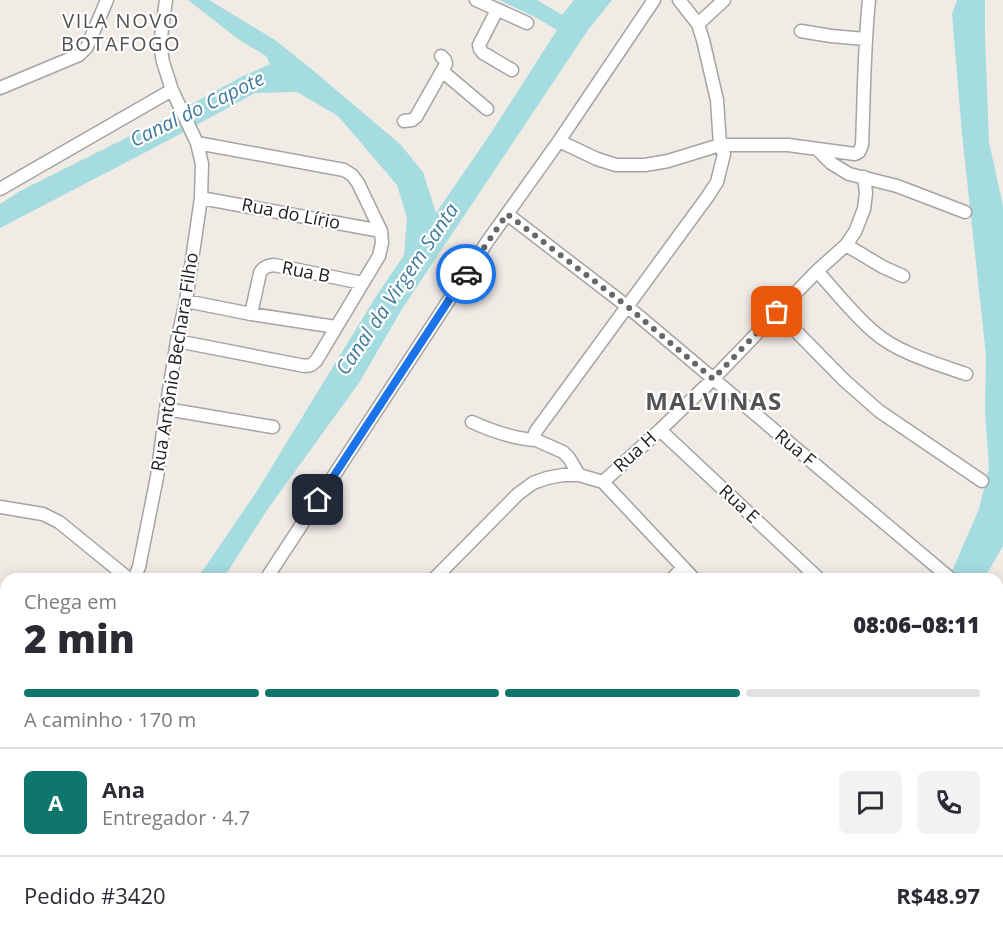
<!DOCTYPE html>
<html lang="pt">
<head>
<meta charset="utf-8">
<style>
  :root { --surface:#fff; --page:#f2f2f3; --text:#2b2b33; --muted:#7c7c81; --line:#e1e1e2; --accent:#0f766e }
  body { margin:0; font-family:"Open Sans",sans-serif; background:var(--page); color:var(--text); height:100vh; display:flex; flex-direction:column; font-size:22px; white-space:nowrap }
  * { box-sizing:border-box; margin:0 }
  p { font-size:20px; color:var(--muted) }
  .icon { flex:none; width:33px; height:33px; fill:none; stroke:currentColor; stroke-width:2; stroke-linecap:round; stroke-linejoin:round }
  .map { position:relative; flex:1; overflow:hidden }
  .drawer { position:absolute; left:0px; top:573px; width:1004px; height:374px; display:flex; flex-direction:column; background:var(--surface); border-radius:18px 18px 0 0; box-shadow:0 3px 15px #0003 }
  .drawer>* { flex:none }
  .pin { position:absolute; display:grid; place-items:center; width:51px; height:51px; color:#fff; margin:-26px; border-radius:12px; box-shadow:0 3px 9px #0006 }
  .courier { position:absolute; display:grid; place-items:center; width:60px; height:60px; margin:-30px; border:4px solid #1a73e8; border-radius:50%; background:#fff; color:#222; box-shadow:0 2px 8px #0007 }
  .overview em { font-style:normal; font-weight:800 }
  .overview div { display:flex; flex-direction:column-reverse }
  .overview { display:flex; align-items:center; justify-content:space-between; height:102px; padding:0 24px }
  h1 { font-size:39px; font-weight:800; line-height:45px }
  .bar { display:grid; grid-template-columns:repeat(4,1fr); gap:9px 6px; align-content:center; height:72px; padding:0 24px }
  .bar i { height:8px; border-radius:4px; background:var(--line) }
  .bar .active { background:var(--accent) }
  .bar p { grid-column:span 4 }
  .line { display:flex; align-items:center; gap:15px; padding:0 24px; border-top:2px solid var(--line) }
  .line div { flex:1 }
  .round { display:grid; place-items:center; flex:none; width:63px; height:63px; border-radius:9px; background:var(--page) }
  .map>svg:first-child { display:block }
  .wetland { fill:#c2dfcd }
  .water { fill:#a5dce0 }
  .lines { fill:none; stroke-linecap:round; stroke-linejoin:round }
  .minor-casing { stroke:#a4a4a4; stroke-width:15 }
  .minor { stroke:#fff; stroke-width:12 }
  .done { stroke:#696765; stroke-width:6; stroke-dasharray:0 10.8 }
  .route { stroke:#1a73e8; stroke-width:8 }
  .labels { text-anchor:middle; stroke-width:4.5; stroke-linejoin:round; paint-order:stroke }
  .street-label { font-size:18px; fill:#202020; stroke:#fff }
  .neighbourhood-label { font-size:20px; letter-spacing:1.5px; fill:#535353; stroke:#fff }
  .water-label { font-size:20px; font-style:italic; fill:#407c9c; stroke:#fff }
  .district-label { font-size:24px; font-weight:bold; letter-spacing:1.5px; fill:#535353; stroke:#fff }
</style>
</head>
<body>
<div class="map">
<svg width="1003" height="946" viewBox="0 0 1003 946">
  <rect width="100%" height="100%" fill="#f1ebe6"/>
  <!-- wetland -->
  <path class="wetland" d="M 1003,877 L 1003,946 L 783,946 L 802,940 L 998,940 L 998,879 Z"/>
  <!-- water -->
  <path class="water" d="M 188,0 L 209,0 L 275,40 L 309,67 L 400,144 L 423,172 L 436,213 L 491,133 L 557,30 L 533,16 L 499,0 L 537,0 L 562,15 L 574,0 L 612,0 L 588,30 L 402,309 L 359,383 L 267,510 L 223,579 L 197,579 L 257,491 L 375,298 L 404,255 L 407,218 L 397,185 L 338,116 L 297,92 L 255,93 L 169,140 L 0,228 L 0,204 L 20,191 L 168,117 L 241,77 L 270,64 L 266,56 L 238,39 Z
    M 957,0 L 985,0 L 985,36 L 989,142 L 1003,206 L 1003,546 L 984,579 L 942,579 L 952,571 L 979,509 L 989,468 L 985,412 L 986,355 L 962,134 L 952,14 Z
    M 53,940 L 207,940 L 207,941 L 198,946 L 49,946 Z"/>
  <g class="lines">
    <!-- minor casing -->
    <g class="minor-casing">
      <path id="minor" d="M 476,0 L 527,23
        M 497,10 L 479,45 L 480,49 L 483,53 L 512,70
        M 698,24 L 724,0
        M 801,31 L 831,36 L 865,39
        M 442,71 L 487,109
        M 0,88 L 79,55 L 87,47 L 107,0
        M 404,121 L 412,120 L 416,117 L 446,64 L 445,60 L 441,56
        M 559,141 L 597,159 L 616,165 L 645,165 L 668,161 L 720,145 L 788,145 L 855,154 L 859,152 L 862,145 C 864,96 864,48 869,0
        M 817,149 L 831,163 L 849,174 L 897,186 L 965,212
        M 0,189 L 172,90
        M 201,198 L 381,231
        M 507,214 L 628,307 L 951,579
        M 846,245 L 883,267 L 903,276
        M 817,271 C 836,292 853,314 874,332 C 898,353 937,364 966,374
        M 186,301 L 251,314 L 336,327
        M 777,312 L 845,381 L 879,411 L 982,481
        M 251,314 L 260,273 C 263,267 267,266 274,265 L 362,283
        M 177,341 L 305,366 L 311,365 L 316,361 L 379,256 L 382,243 L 381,231 L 358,183 L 352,175 L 344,170 L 197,143
        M 166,409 L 273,427
        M 472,422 C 492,431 514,439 536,440
        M 660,430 L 819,579
        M 579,475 L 569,458 L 563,452 L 536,440 L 534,436 L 536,431 L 708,196 L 717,182 L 724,154 L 720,145 L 717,100 L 703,40 L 698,24 L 679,0
        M 603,482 L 660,430 L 713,379 L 817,271 L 846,245 L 855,232 L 864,209 L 866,193 L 864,177
        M 0,507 L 43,514 L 59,522 L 129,579
        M 134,579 L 139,567 L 157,477 L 166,409 L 177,341 L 186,301 L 201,198 L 202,164 L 197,143 L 172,90 L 163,62 L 160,44 L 166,0
        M 266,579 L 487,242 L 559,141 L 654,0
        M 434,579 L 518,494 L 533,483 L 547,478 L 563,475 L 579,475 L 603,482 L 694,579
        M 672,579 L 683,567
        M 998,621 L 1003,626
        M 0,625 L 6,628
        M 0,802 L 6,781
        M 998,819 L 1003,817
        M 0,845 L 6,848
        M 396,946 L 415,940"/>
    </g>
    <!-- minor -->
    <use href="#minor" class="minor"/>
  </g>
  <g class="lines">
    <!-- done -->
    <path class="done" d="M 466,274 L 507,214 L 628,307 L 713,379 L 777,312"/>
    <!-- route -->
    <path class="route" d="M 318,500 L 466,274"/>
  </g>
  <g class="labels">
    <!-- street labels -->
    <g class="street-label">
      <text transform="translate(291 214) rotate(11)" y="6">Rua do Lírio</text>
      <text transform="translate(306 272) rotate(11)" y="6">Rua B</text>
      <text transform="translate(175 362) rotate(-81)" y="6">Rua Antônio Bechara Filho</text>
      <text transform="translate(795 448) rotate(40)" y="6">Rua F</text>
      <text transform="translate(635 452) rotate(-42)" y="6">Rua H</text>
      <text transform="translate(739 504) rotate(43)" y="6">Rua E</text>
    </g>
    <!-- neighbourhood labels -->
    <g class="neighbourhood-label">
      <text x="121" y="28">VILA NOVO<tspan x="121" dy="23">BOTAFOGO</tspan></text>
    </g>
    <!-- water labels -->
    <g class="water-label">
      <text transform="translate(197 109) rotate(-26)" y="7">Canal do Capote</text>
      <text transform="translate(397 289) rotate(-56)" y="7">Canal da Virgem Santa</text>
    </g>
    <!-- district labels -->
    <g class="district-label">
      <text x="714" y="410">MALVINAS</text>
    </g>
  </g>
</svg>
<div class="pin" style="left:777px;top:312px;background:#ea580c"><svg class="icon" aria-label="bag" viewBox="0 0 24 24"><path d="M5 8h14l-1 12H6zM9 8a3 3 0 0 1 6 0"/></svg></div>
<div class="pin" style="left:318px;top:500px;background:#1f2937"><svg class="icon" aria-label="home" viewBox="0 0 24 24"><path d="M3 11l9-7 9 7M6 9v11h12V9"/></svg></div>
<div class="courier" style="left:466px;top:274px"><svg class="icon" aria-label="car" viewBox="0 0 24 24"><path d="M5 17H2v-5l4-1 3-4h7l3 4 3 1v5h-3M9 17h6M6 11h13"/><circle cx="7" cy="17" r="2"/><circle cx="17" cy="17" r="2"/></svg></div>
<section class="drawer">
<div class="overview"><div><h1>2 min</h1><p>Chega em</p></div><em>08:06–08:11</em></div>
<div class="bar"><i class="active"></i><i class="active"></i><i class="active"></i><i></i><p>A caminho · 170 m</p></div>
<div class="line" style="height:108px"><b class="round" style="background:var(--accent);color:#fff">A</b><div><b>Ana</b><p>Entregador · 4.7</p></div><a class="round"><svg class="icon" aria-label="chat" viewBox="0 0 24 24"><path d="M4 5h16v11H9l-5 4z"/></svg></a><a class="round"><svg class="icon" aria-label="phone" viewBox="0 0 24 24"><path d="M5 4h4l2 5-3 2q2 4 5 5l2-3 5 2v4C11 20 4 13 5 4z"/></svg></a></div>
<div class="line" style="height:78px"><div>Pedido #3420</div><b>R$48.97</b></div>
</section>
</div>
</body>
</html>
